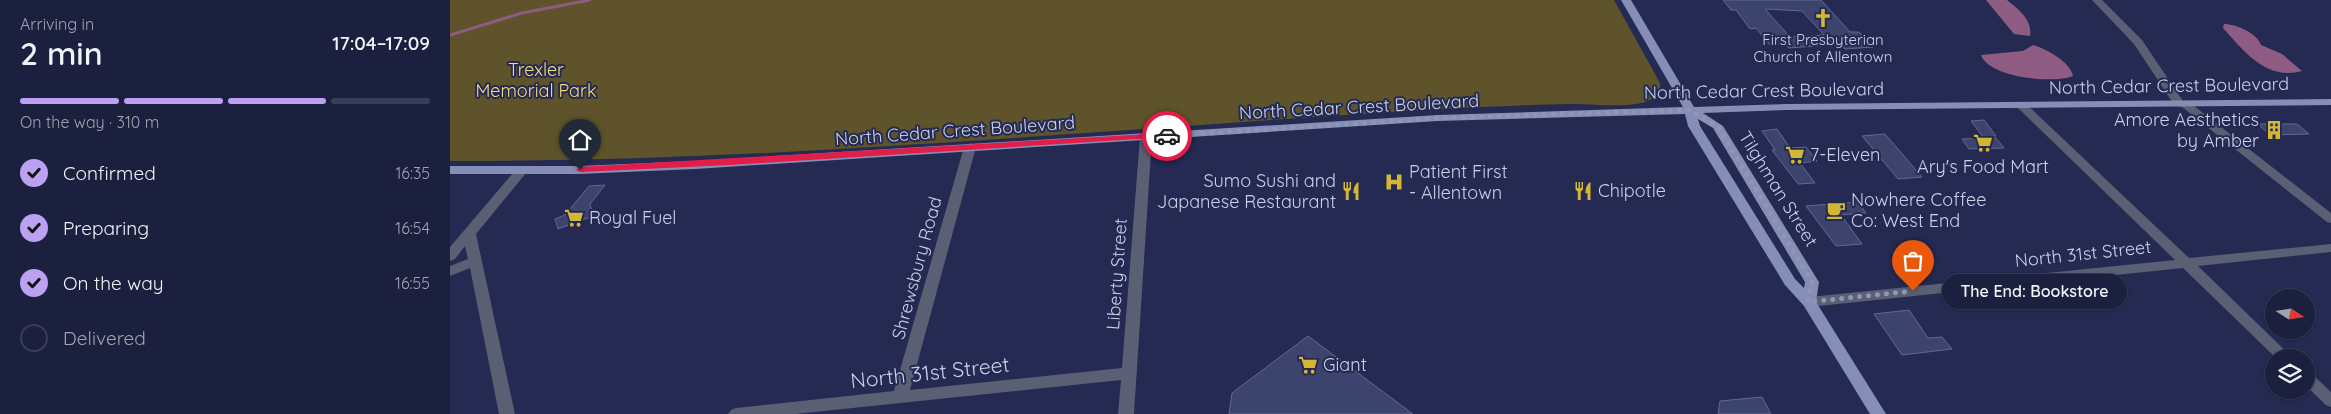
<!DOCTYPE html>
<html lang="en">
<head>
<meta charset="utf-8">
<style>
  :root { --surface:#1b203e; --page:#242845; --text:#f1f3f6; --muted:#a0a3b0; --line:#393e58; --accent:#bca0f2 }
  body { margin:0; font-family:Quicksand,sans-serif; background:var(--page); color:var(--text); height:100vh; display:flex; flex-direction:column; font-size:19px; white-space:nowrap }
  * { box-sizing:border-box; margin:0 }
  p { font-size:16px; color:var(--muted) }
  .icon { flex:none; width:28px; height:28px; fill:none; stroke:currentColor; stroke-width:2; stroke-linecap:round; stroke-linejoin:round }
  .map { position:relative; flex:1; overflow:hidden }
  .side { display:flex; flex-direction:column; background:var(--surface); width:450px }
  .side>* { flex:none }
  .needle { width:32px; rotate:102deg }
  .tools { position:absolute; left:1815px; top:289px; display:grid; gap:10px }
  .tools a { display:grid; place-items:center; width:50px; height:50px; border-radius:50%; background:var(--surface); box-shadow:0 1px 4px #0004,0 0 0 1px var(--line); font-size:25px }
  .pin { position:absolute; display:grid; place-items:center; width:42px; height:42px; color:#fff; margin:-51px -21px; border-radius:50% 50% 50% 0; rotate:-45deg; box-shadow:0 0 5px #0007 }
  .pin .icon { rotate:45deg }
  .courier { position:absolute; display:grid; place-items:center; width:50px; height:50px; margin:-25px; border:4px solid #e11d48; border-radius:50%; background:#fff; color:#222; box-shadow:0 1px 6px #0007 }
  .bubble { position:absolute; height:35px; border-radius:18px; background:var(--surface); box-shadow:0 1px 4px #0004,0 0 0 1px var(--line); font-size:16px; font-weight:600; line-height:35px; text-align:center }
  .summary em { font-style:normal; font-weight:600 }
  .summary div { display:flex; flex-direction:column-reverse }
  .summary { display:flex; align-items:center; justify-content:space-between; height:85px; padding:0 20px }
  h1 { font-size:32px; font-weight:600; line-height:38px }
  .bar { display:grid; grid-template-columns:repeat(4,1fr); gap:8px 5px; align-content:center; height:60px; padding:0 20px }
  .bar i { height:6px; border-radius:4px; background:var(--line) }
  .bar .active { background:var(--accent) }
  .bar p { grid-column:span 4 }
  ol { padding:0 20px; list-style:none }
  li { display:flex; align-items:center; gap:15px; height:55px }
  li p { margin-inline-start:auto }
  li .icon { padding:5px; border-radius:50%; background:var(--accent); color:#111; stroke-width:4 }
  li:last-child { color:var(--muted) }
  li i { width:28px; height:28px; border:2px solid var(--line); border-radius:50% }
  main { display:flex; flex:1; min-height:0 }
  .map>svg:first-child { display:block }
  .green { fill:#5e532a }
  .water { fill:#8e5b83 }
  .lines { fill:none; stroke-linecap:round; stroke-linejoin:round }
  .stream { stroke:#8e5b83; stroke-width:3 }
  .building { fill:#3c436d; stroke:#5f6895; fill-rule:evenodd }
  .minor { fill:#5a5f73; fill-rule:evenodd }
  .major { fill:#858eb6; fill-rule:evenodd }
  .route { fill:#e11d48 }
  .done { stroke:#9096b4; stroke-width:5; stroke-dasharray:0 9 }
  .labels { text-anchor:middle; stroke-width:4; stroke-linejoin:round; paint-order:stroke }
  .far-poi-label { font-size:15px; fill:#cad0e9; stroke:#242a52 }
  .park-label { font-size:18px; fill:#f4dc7f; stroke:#242a52 }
  .street-label { font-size:18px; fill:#cad0e9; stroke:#242a52 }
  .poi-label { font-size:18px; fill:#cad0e9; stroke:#242a52; text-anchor:start }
  .near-street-label { font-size:21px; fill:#cad0e9; stroke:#242a52 }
</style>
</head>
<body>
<main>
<section class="side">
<div class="summary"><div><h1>2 min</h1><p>Arriving in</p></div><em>17:04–17:09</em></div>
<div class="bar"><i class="active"></i><i class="active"></i><i class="active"></i><i></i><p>On the way · 310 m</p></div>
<ol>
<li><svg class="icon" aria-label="check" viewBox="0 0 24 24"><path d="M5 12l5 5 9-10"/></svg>Confirmed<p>16:35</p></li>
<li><svg class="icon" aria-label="check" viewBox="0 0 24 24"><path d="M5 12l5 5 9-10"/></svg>Preparing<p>16:54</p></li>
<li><svg class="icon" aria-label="check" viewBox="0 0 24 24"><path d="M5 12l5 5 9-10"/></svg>On the way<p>16:55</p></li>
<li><i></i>Delivered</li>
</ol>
</section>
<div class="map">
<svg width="1881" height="414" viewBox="0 0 1881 414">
  <rect width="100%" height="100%" fill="#242a52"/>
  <!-- green -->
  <path class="green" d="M 0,0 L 1164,0 L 1210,83 C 1211,92 1207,97 1198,101 C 1178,109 1141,103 1119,104 C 1072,105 1024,107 977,110 C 652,129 326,162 0,161 Z"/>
  <!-- water -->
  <path class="water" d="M 1536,0 L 1557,0 C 1568,9 1583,20 1580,36 L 1564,34 Z
    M 1774,24 C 1786,24 1807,33 1811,45 L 1832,54 L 1852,71 C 1816,81 1794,51 1773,28 Z
    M 1583,45 C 1596,49 1620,61 1623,76 C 1604,84 1539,78 1531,55 L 1573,51 Z"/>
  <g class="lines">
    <!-- stream -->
    <path class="stream" d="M 0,35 L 72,13 L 140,0"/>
  </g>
  <!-- building -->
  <path class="building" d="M 1273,0 L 1371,0 L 1400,32 L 1409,32 L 1423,47 L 1395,49 L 1392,46 L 1379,45 L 1339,48 L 1335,44 L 1320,45 L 1306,28 L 1300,29 L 1286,10 L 1281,10 ZM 1315,9 L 1352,11 L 1374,35 L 1340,37 Z
    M 1534,120 L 1546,136 L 1533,137 L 1521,121 Z
    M 1808,124 L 1847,124 L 1859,134 L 1820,135 Z
    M 1327,129 L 1340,148 L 1356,147 L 1367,161 L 1350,163 L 1365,183 L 1348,184 L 1322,150 L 1325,150 L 1312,131 Z
    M 1435,134 L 1472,177 L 1448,179 L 1412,136 Z
    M 1546,138 L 1554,148 L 1519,149 L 1512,139 Z
    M 155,185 L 140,204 L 143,216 L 108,229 L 105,219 L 115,215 L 139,186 Z
    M 1408,202 L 1416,213 L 1391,215 L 1412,244 L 1386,246 L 1356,206 Z
    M 1459,310 L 1478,338 L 1492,337 L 1502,349 L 1452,355 L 1424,314 Z
    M 858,336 L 963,414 L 779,414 L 782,393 Z
    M 1312,397 L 1321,414 L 1268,414 L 1270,401 Z"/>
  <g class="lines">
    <!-- minor -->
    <path class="minor" d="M 1642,0 L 1652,0 L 1692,40 L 1733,101 L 1739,102 L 1881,213 L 1881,223 L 1877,222 L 1732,107 L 1725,106 L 1684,44 Z
      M 1571,102 L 1575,103 L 1739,258 L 1881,244 L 1881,252 L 1748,266 L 1843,358 L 1826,358 L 1733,268 L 1359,307 L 1354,306 L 1352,302 L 1354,298 L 1359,297 L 1725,260 L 1567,107 L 1565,105 L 1567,103 Z
      M 696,134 L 702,137 L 684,414 L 668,414 L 671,380 L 345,414 L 278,414 L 281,410 L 286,408 L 444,391 L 514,147 L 520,143 L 526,147 L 460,390 L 672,368 L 690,137 Z
      M 72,166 L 76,167 L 78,170 L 76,173 L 26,234 L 65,414 L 49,414 L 20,268 L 0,276 L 0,266 L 18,259 L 15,246 L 5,259 L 0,261 L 0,247 L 68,167 Z
      M 1856,371 L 1861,373 L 1881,392 L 1881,407 L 1876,405 L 1856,386 Z"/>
    <!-- major -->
    <path class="major" d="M 1171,0 L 1181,0 L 1244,107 L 1337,104 L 1881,99 L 1881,105 L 1337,110 L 1253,113 L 1273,126 L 1367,279 L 1369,282 L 1366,302 L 1436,414 L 1420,414 L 1354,306 L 1335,285 L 1238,126 L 1235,114 L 988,121 L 245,169 L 129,174 L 0,174 L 0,166 L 129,166 L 245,161 L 988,115 L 1233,107 ZM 1248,119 L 1263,128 L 1355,282 L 1354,288 L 1345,279 L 1250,126 Z"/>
  </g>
  <!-- route -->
  <path class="route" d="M 717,133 L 719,134 L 719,137 L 280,165 L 130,172 L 126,170 L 130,167 Z"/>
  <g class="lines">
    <!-- done -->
    <path class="done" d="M 717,136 L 988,118 L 1240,110 L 1268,127 L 1362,282 L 1358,302 L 1463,291"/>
  </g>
  <!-- icons -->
  <defs>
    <g id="church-bare" transform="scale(1.5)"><path d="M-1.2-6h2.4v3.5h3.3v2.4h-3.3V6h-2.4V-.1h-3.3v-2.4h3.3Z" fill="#d4b635" stroke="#242a52" stroke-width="2.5" paint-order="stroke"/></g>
    <g id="building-bare" transform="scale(1.5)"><path d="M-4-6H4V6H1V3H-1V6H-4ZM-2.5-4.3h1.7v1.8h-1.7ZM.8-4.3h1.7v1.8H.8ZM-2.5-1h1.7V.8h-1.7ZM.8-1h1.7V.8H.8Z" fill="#d4b635" stroke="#242a52" stroke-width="2.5" paint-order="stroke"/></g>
    <g id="supermarket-bare" transform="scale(1.5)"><path d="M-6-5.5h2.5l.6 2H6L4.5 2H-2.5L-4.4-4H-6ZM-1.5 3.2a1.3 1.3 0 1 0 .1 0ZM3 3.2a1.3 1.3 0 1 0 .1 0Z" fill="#d4b635" stroke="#242a52" stroke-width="2.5" paint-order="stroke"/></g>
    <g id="hospital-bare" transform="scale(1.5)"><path d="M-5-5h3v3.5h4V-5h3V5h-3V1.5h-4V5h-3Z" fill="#d4b635" stroke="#242a52" stroke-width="2.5" paint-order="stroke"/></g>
    <g id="restaurant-bare" transform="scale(1.5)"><path d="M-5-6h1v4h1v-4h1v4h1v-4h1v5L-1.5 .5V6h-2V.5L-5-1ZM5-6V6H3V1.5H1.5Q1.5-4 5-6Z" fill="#d4b635" stroke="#242a52" stroke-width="2.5" paint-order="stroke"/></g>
    <g id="cafe-bare" transform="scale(1.5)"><path d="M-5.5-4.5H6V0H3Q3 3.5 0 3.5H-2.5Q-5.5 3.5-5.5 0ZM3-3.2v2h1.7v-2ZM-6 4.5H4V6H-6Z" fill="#d4b635" stroke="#242a52" stroke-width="2.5" paint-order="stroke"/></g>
  </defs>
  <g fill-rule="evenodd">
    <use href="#church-bare" x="1373" y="18"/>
    <use href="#building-bare" x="1824" y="130"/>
    <use href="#supermarket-bare" x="1533" y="143"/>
    <use href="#supermarket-bare" x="1345" y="155"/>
    <use href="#hospital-bare" x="944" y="182"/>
    <use href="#restaurant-bare" x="901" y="191"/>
    <use href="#restaurant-bare" x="1133" y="191"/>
    <use href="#cafe-bare" x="1386" y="210"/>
    <use href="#supermarket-bare" x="124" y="218"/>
    <use href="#supermarket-bare" x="858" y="365"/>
  </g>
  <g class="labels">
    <!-- far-poi labels -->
    <g class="far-poi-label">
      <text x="1373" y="45">First Presbyterian<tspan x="1373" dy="17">Church of Allentown</tspan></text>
    </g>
    <!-- park labels -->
    <g class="park-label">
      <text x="86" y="76">Trexler<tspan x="86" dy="21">Memorial Park</tspan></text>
    </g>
    <!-- street labels -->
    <g class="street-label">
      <text transform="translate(1719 86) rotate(-1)" y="6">North Cedar Crest Boulevard</text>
      <text transform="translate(1314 91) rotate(-1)" y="6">North Cedar Crest Boulevard</text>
      <text transform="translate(909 107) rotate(-3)" y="6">North Cedar Crest Boulevard</text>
      <text transform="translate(505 131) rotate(-4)" y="6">North Cedar Crest Boulevard</text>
      <text transform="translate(1328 189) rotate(58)" y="6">Tilghman Street</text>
      <text transform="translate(1633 254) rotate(-6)" y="6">North 31st Street</text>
      <text transform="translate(467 268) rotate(-75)" y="6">Shrewsbury Road</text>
      <text transform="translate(667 274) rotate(-86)" y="6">Liberty Street</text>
    </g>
    <!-- poi labels -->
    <g class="poi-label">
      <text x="1809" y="126" text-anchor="end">Amore Aesthetics<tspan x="1809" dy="21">by Amber</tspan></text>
      <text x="1360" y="161">7-Eleven</text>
      <text x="1533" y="173" text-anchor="middle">Ary's Food Mart</text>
      <text x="959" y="178">Patient First<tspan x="959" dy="21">- Allentown</tspan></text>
      <text x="886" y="187" text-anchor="end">Sumo Sushi and<tspan x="886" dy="21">Japanese Restaurant</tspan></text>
      <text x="1148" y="197">Chipotle</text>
      <text x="1401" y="206">Nowhere Coffee<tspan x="1401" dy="21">Co: West End</tspan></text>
      <text x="139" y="224">Royal Fuel</text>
      <text x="873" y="371">Giant</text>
    </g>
    <!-- near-street labels -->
    <g class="near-street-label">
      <text transform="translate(480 373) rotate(-6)" y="7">North 31st Street</text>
    </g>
  </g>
</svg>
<div class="tools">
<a><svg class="needle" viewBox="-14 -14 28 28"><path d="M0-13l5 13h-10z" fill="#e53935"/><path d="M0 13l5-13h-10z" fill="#a0a3b0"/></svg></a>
<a><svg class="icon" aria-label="layers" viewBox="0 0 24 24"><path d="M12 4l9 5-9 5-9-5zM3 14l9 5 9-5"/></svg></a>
</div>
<div class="pin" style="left:1463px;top:291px;background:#ea580c"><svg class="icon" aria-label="bag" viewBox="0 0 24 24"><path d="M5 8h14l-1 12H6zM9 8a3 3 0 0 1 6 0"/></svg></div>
<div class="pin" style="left:130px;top:170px;background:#1f2937"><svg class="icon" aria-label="home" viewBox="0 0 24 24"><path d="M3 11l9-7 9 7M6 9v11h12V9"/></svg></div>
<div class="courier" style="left:717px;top:136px"><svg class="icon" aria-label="car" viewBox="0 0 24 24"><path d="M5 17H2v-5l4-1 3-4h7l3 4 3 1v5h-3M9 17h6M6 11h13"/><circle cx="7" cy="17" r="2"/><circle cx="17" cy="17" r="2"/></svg></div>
<div class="bubble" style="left:1492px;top:274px;width:185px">The End: Bookstore</div>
</div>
</main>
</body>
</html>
